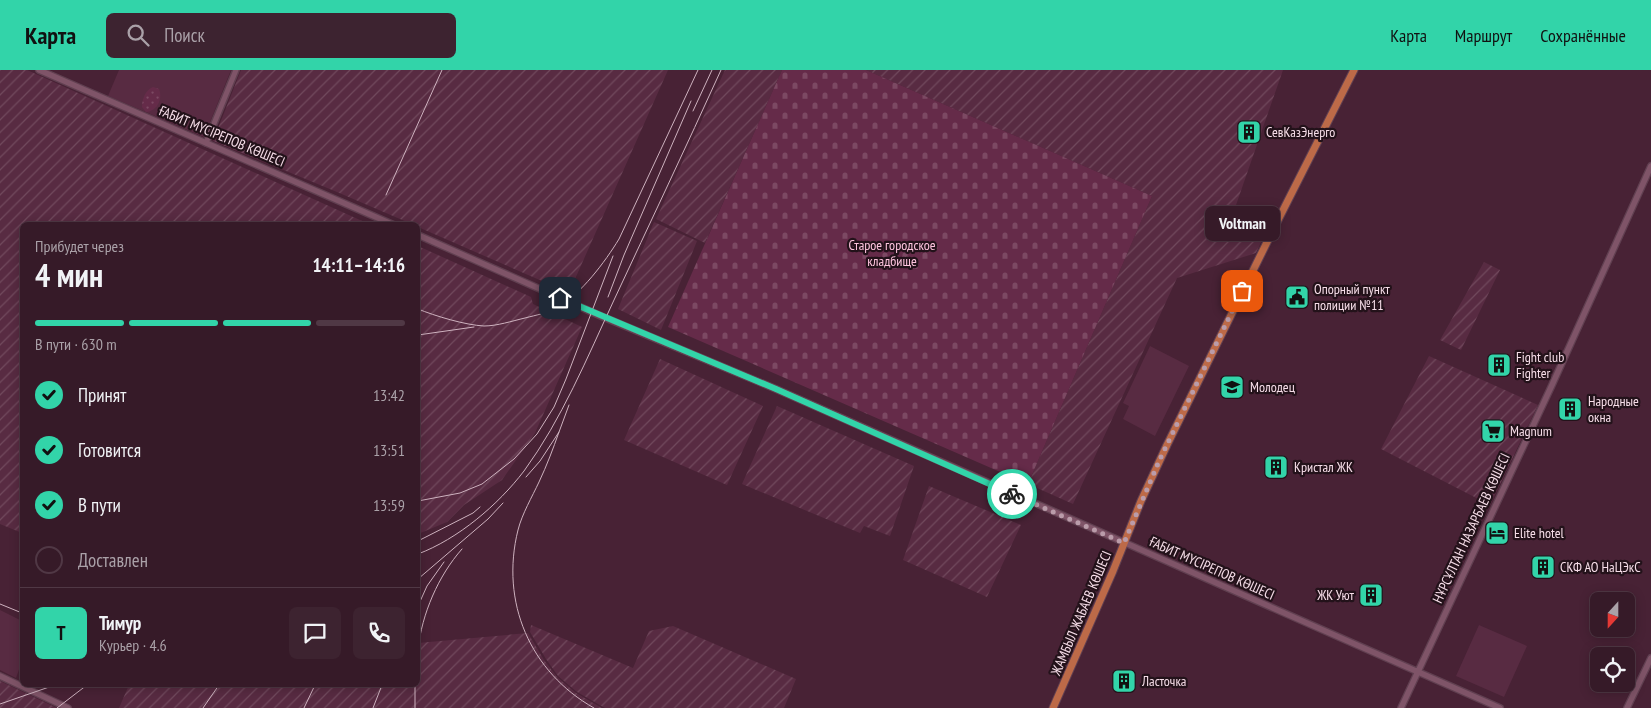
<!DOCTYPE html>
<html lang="ru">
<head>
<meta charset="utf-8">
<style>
  :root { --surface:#361a28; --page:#3d2330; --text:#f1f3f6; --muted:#aaa1a8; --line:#503845; --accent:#32d4a9 }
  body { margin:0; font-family:"PT Sans Narrow",sans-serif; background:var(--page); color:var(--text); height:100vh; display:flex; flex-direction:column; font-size:19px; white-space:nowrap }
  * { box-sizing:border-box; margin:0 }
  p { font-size:16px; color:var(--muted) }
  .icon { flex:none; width:28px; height:28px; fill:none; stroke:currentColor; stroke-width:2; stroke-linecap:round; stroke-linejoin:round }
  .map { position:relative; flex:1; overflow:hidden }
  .sheet { position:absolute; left:20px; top:152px; width:400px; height:465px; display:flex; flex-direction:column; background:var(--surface); border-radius:8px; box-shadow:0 2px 12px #0003,0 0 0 1px var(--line) }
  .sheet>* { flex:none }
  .needle { width:32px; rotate:201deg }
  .controls { position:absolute; left:1590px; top:522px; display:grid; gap:10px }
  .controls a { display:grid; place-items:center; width:45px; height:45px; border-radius:8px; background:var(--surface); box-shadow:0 2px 12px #0003,0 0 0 1px var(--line); font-size:25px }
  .pin { position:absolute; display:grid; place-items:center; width:42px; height:42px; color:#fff; margin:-21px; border-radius:10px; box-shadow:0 2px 8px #0006 }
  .courier { position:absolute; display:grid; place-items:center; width:50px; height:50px; margin:-25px; border:4px solid #32d4a9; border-radius:50%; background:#fff; color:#222; box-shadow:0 1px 6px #0007 }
  .bubble { position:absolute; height:35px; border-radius:8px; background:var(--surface); box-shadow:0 2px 12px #0003,0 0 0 1px var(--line); font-size:16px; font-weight:800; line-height:35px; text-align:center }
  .head em { font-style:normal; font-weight:800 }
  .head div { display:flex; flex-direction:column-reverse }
  .head { display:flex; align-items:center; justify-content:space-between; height:85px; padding:0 15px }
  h1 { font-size:32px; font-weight:800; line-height:38px }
  .bar { display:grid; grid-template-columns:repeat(4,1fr); gap:8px 5px; align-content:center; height:60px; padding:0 15px }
  .bar i { height:6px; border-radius:4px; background:var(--line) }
  .bar .selected { background:var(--accent) }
  .bar p { grid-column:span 4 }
  .line { display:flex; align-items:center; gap:12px; padding:0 15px; border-top:1px solid var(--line) }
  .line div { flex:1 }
  .round { display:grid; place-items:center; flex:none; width:52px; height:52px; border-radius:8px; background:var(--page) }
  ol { padding:0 15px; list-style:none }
  li { display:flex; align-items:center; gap:15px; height:55px }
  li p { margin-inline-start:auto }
  li .icon { padding:5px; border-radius:50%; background:var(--accent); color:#111; stroke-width:4 }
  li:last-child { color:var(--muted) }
  li i { width:28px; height:28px; border:2px solid var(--line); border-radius:50% }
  header { display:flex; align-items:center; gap:30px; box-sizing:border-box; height:70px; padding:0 25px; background:var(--accent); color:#111 }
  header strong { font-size:24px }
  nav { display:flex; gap:28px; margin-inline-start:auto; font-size:18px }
  .search { width:350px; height:45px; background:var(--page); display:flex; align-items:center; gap:12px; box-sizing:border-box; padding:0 18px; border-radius:8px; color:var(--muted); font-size:19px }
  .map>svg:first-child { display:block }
  .built { fill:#582b42 }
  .industrial { fill:url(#industrial-furrows) }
  .grass { fill:url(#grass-dots) }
  .cemetery { fill:url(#cemetery-stones) }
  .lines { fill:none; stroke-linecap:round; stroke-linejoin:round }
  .tertiary-casing { stroke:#614051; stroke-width:8 }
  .secondary-casing { stroke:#614051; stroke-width:8 }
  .primary-casing { stroke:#614051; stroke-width:9 }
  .tertiary { stroke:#7f5468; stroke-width:5 }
  .secondary { stroke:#7f5468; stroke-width:5.5 }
  .primary { stroke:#bd6a48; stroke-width:7 }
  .rail { stroke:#ceb2bf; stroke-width:1 }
  .done { stroke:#ba9caa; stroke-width:5; stroke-dasharray:0 9 }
  .route { stroke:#32d4a9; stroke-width:6 }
  .labels { text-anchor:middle; stroke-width:4.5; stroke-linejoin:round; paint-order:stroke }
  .poi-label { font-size:14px; fill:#f7dee9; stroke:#23121a; text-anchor:start }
  .street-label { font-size:14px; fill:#f7dee9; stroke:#23121a }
  .park-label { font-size:14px; fill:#fec4de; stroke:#23121a }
</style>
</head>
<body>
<header>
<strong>Карта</strong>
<div class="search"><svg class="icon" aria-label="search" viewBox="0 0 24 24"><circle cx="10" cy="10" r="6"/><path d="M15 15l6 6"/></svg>Поиск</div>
<nav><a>Карта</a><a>Маршрут</a><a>Сохранённые</a></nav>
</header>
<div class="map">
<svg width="1651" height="638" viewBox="0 0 1651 638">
  <defs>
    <pattern id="industrial-furrows" width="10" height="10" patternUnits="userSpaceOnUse" patternTransform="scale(1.25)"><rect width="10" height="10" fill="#582b42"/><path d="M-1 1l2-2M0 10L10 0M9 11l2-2" fill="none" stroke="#71495d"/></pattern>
    <pattern id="grass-dots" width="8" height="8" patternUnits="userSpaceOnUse" patternTransform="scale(1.25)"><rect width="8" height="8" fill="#652b49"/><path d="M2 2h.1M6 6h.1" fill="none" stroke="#7c4963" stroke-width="1.8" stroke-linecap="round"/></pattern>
    <pattern id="cemetery-stones" width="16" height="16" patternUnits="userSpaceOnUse" patternTransform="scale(1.25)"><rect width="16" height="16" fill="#652b49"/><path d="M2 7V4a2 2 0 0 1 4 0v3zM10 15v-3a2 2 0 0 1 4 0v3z" fill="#7c4963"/></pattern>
  </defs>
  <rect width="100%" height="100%" fill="#482235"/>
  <!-- built -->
  <path class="built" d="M 119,0 L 231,0 L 204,67 L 108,26 Z
    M 1150,276 L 1189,296 L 1155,366 L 1123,349 L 1129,336 L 1123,333 Z
    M 0,540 L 22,551 L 22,591 L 16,608 L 0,600 Z
    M 1479,555 L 1527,576 L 1504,627 L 1456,606 Z"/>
  <!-- industrial -->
  <path class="industrial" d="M 0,0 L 27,0 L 371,155 L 22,155 L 22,463 L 0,454 Z
    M 241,0 L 668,0 L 575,209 L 558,218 L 418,157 L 418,155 L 414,155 L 337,122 L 213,71 Z
    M 725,0 L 782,0 L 705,173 L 656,149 Z
    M 866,0 L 1283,0 L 1236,135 L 1271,151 L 1256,183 L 1177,208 L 1073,434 L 1028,414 L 1152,126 Z
    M 654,152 L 697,171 L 661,260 L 618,239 Z
    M 418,176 L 531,227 L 533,234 L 582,257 L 535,363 L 502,410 L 464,435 L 447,452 L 418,464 Z
    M 1484,192 L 1500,200 L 1461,280 L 1440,270 Z
    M 1429,286 L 1538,335 L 1490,435 L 1381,379 Z
    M 660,289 L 763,336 L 727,415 L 624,370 Z
    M 777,336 L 914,396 L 890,466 L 864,456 L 860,463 L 742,414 Z
    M 929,416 L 1021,455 L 987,527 L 903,490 Z
    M 531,555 L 633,598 L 649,561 L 673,556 L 796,609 L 784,638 L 605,638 L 577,622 L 558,606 L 546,589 L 530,562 Z
    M 528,563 L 544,590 L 557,607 L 576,623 L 602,638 L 119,638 L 129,615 L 418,615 L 418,573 Z
    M 0,611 L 57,638 L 0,638 Z"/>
  <!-- grass -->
  <path class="grass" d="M 153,17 L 159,19 C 163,29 157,41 146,42 L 142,37 C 142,30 145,20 153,17 Z"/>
  <!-- cemetery -->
  <path class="cemetery" d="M 782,0 L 866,0 L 1152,126 L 1028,414 L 668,257 Z"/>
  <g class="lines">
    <!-- tertiary casing -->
    <g class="tertiary-casing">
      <path id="tertiary" d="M 206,73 L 236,0"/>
    </g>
    <!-- secondary casing -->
    <g class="secondary-casing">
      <path id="secondary" d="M 39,0 L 394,155
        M 418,165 L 601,246 L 776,319 L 1500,638
        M 0,606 L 68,638
        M 1401,638 L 1552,315 L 1651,96
        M 1627,638 L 1651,588"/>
    </g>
    <!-- primary casing -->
    <g class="primary-casing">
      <path id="primary" d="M 1053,638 L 1113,501 L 1141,431 L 1167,375 L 1273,160 L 1354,0"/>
    </g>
    <!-- tertiary -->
    <use href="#tertiary" class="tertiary"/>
    <!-- secondary -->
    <use href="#secondary" class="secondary"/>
    <!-- primary -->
    <use href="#primary" class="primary"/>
    <!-- rail -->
    <path class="rail" d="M 693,41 L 712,0
      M 386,125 L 442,0
      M 608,227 L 624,185 L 691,31
      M 418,239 C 435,246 465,255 484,256 C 497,256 512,251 525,248 C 536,245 549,243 558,237 C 581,224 605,192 619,169 L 698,0
      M 418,265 L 474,257
      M 559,362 C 553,379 547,395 539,412 C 532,427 522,444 518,460 C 500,532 530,602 594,638
      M 526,407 L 540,391 L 559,362 L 569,335
      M 418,431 L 460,423 L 482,414 L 514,389 L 537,364 L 554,337 L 566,309 L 613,186
      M 418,471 L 473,443 L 480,437
      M 418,484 C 458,469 498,435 524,401 C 562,349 587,288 614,230 C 650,153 686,77 721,0
      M 418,509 L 488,449 L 503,433
      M 0,534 L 22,543
      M 418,536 L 427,516 L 444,492
      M 418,579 C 422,544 438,506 462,479
      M 0,634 L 55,615
      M 57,638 L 87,615
      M 203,638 L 219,615
      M 304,638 L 315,615
      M 373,638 L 382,615
      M 415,638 L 415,615"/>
  </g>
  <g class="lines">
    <!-- done -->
    <path class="done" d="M 1012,424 L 1124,473 L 1160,389 L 1242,221"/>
    <!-- route -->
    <path class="route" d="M 560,228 L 776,319 L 1012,424"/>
  </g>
  <!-- icons -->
  <defs>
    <g id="building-square" transform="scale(1.25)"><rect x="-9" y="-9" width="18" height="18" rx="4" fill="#32d4a9" stroke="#23121a"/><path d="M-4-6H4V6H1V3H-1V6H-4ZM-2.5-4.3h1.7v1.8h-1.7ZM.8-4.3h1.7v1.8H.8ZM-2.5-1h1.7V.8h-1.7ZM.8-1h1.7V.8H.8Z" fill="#111"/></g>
    <g id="civic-square" transform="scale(1.25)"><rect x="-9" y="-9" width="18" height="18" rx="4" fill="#32d4a9" stroke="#23121a"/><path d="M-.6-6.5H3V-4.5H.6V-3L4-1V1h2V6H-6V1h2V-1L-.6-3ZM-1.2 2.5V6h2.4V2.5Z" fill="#111"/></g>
    <g id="school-square" transform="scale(1.25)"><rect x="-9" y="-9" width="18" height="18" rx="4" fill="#32d4a9" stroke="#23121a"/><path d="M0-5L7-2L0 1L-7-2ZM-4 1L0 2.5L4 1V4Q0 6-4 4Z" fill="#111"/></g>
    <g id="supermarket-square" transform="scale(1.25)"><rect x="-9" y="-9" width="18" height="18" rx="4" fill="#32d4a9" stroke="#23121a"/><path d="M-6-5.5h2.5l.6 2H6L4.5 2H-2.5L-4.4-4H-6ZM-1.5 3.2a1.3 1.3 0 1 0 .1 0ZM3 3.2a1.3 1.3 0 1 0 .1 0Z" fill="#111"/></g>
    <g id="hotel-square" transform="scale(1.25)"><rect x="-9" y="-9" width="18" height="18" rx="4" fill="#32d4a9" stroke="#23121a"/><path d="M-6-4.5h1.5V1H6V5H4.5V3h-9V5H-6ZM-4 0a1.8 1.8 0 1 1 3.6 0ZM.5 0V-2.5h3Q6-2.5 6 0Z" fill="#111"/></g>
  </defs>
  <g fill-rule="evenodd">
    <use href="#building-square" x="1249" y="62"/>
    <use href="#civic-square" x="1297" y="227"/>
    <use href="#building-square" x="1499" y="295"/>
    <use href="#school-square" x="1232" y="317"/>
    <use href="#building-square" x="1570" y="339"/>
    <use href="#supermarket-square" x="1493" y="361"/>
    <use href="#building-square" x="1276" y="397"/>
    <use href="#hotel-square" x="1497" y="463"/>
    <use href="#building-square" x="1543" y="497"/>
    <use href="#building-square" x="1371" y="525"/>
    <use href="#building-square" x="1124" y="611"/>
  </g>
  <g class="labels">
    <!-- poi labels -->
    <g class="poi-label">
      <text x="1266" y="67">СевКазЭнерго</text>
      <text x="1314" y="224">Опорный пункт<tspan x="1314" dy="16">полиции №11</tspan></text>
      <text x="1516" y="292">Fight club<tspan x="1516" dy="16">Fighter</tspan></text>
      <text x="1250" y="322">Молодец</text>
      <text x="1588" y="336">Народные<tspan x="1588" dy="16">окна</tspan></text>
      <text x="1510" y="366">Magnum</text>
      <text x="1294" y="402">Кристал ЖК</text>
      <text x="1514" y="468">Elite hotel</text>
      <text x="1560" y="502">СКФ АО НаЦЭкС</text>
      <text x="1354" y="530" text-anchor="end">ЖК Уют</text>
      <text x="1142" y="616">Ласточка</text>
    </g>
    <!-- street labels -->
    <g class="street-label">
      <text transform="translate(222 66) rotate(23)" y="5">ҒАБИТ МҮСІРЕПОВ КӨШЕСІ</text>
      <text transform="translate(1471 458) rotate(-65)" y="5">НҰРСҰЛТАН НАЗАРБАЕВ КӨШЕСІ</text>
      <text transform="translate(1212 498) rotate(24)" y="5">ҒАБИТ МҮСІРЕПОВ КӨШЕСІ</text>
      <text transform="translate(1081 543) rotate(-67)" y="5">ЖАМБЫЛ ЖАБАЕВ КӨШЕСІ</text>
    </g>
    <!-- park labels -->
    <g class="park-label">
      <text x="892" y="180">Старое городское<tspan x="892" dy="16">кладбище</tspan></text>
    </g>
  </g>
</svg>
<div class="controls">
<a><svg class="needle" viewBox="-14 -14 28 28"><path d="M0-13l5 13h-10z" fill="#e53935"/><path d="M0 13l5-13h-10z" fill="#aaa1a8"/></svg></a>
<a><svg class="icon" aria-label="locate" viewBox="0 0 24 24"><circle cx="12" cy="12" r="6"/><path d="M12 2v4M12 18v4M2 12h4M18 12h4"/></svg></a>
</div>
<div class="pin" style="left:1242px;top:221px;background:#ea580c"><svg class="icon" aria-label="bag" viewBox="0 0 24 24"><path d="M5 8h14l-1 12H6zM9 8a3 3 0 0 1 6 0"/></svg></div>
<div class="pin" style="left:560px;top:228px;background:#1f2937"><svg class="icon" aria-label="home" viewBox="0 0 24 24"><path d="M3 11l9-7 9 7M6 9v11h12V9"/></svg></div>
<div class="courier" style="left:1012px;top:424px"><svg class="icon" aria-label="bike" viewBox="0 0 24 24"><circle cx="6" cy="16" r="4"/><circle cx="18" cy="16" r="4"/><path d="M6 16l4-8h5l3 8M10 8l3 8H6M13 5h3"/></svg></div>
<div class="bubble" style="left:1205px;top:136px;width:75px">Voltman</div>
<section class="sheet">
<div class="head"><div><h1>4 мин</h1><p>Прибудет через</p></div><em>14:11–14:16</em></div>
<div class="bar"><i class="selected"></i><i class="selected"></i><i class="selected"></i><i></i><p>В пути · 630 m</p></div>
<ol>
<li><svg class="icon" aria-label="check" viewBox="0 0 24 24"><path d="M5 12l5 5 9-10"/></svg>Принят<p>13:42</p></li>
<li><svg class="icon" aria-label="check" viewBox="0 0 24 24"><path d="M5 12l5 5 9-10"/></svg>Готовится<p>13:51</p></li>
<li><svg class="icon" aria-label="check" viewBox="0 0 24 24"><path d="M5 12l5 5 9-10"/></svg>В пути<p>13:59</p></li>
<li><i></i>Доставлен</li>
</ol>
<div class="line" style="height:90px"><b class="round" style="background:var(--accent);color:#111">Т</b><div><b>Тимур</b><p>Курьер · 4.6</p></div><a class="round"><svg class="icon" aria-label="chat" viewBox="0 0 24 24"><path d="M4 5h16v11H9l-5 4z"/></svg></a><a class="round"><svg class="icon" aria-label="phone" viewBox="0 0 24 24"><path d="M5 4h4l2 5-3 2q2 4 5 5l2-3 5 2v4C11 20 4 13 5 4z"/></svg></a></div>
</section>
</div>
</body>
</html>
